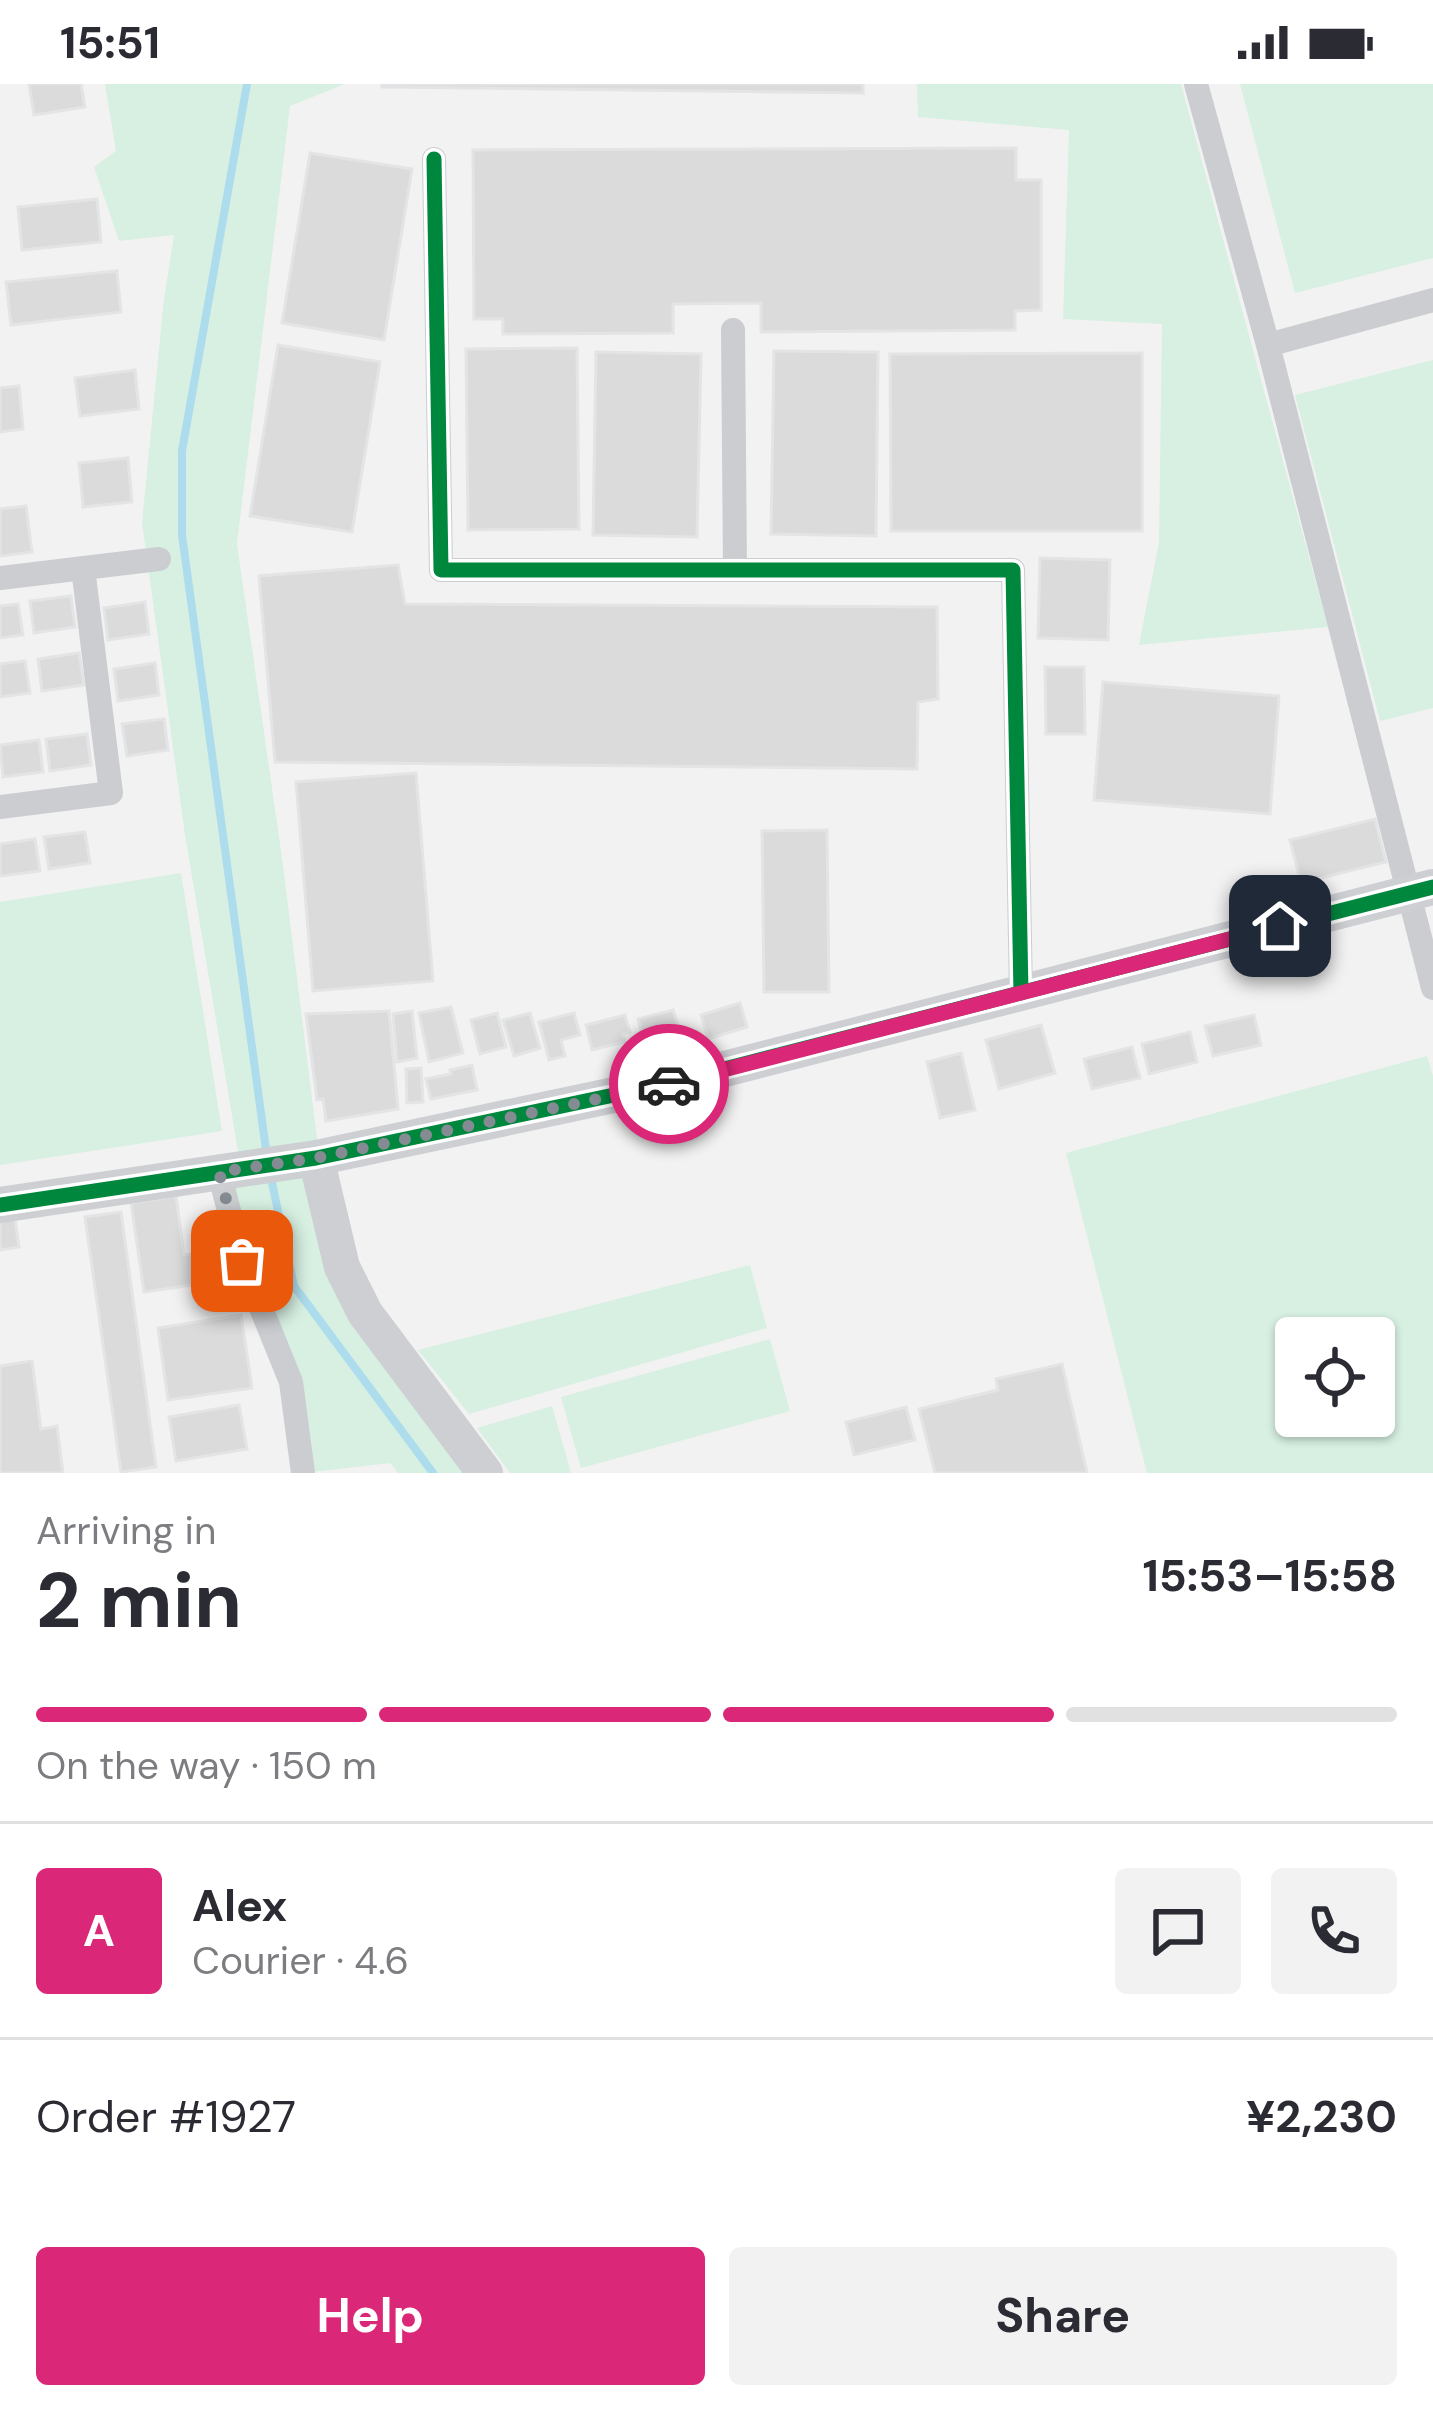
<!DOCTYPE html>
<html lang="en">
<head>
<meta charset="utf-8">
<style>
  :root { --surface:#fff; --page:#f2f2f3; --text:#2b2b33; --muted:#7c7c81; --line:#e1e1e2; --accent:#db2777 }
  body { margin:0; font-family:"DM Sans",sans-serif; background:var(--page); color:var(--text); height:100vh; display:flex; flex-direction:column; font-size:45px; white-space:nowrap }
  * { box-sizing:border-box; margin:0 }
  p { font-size:39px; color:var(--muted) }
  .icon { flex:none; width:66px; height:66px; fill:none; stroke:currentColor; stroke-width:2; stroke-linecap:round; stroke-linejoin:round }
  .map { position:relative; height:1389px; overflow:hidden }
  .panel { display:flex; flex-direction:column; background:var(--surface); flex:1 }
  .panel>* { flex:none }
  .buttons { position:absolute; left:1275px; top:1233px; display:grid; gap:24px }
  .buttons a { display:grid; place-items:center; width:120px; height:120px; border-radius:12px; background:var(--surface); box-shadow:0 3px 9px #0004; font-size:60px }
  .pin { position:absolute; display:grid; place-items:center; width:102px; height:102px; color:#fff; margin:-51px; border-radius:24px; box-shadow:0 6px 18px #0006 }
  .courier { position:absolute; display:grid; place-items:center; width:120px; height:120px; margin:-60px; border:9px solid #db2777; border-radius:50%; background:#fff; color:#222; box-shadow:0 3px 15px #0007 }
  .head em { font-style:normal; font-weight:700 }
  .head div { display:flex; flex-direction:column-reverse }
  .head { display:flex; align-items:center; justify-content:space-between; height:204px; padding:0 36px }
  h1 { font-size:78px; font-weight:700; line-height:90px }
  .bar { display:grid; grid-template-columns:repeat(4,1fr); gap:18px 12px; align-content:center; height:144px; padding:0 36px }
  .bar i { height:15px; border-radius:9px; background:var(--line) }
  .bar .current { background:var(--accent) }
  .bar p { grid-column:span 4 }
  .line { display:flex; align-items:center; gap:30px; padding:0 36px; border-top:3px solid var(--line) }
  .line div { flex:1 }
  .round { display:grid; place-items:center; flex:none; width:126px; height:126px; border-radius:12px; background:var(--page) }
  .primary-button { display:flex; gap:24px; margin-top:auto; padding:24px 36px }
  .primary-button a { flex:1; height:138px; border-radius:12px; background:var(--accent); color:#fff; font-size:48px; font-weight:700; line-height:138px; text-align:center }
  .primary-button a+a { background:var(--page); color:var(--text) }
  .status { display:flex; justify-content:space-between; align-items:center; height:84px; padding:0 60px; background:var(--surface); direction:ltr }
  .status svg { height:33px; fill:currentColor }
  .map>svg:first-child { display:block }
  .green { fill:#d7f0e2; fill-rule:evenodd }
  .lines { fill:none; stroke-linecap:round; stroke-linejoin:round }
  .stream { stroke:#addced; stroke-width:8 }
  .building { fill:#dbdbdc; stroke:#e3e4e5; stroke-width:3 }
  .street { stroke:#cbcdd0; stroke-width:24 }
  .secondary { stroke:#cdcfd2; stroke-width:36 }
  .cycleway-casing { stroke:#fff; stroke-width:22 }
  .cycleway { stroke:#00873e; stroke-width:15 }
  .done { stroke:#848b92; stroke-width:12; stroke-dasharray:0 21.6 }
  .route { stroke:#db2777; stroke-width:15 }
</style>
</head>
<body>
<div class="status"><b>15:51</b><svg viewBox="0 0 49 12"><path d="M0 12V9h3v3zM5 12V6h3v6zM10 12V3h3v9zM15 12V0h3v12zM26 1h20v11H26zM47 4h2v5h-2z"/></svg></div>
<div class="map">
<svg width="1433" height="1389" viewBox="0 0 1433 1389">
  <rect width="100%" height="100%" fill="#f2f2f2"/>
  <!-- green -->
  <path class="green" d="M 105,0 L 345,0 L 290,22 L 237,460 L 283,781 L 324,1111 L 389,1261 L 485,1389 L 398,1389 L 390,1379 L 312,1388 L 225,1111 L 239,1073 L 185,751 L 142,438 L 164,215 L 174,151 L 119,157 L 94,83 L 116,67 Z
    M 917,0 L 1181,0 L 1328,543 L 1139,561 L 1159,458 L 1162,240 L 1063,235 L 1069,46 L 918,33 Z
    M 1240,0 L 1433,0 L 1433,174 L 1295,209 Z
    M 1433,276 L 1433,624 L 1380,637 L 1295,311 Z
    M 181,789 L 222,1047 L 0,1081 L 0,818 Z
    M 1427,972 L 1433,992 L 1433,1389 L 1147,1389 L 1066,1069 ZM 1296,1254 L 1374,1254 L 1374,1332 L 1296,1332 Z
    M 750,1181 L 767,1244 L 469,1330 L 418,1266 Z
    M 770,1255 L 790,1327 L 581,1384 L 561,1313 Z
    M 552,1322 L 571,1389 L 510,1389 L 477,1344 Z"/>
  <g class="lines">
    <!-- stream -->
    <path class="stream" d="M 247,0 L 182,367 L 182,451 L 267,1073
      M 271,1094 L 294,1202 L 433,1389"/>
  </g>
  <!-- building -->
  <path class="building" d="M 29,0 L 81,0 L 85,23 L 34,31 Z
    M 382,0 L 863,0 L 863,9 L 382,3 Z
    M 1016,64 L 1016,96 L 1041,96 L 1041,226 L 1015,227 L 1015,246 L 761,248 L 761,219 L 673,220 L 673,249 L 503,250 L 503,235 L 474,235 L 473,66 Z
    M 310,69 L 412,85 L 384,256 L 282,239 Z
    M 97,115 L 101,158 L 22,166 L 18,123 Z
    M 117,187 L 121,228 L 11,241 L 6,198 Z
    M 278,261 L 380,278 L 352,448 L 250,432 Z
    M 577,264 L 579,445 L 468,446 L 466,265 Z
    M 774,267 L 878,268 L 876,452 L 771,450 Z
    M 596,268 L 701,270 L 697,453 L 593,451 Z
    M 1142,269 L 1142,447 L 891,447 L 890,270 Z
    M 135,286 L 139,325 L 80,332 L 75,294 Z
    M 19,302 L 23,345 L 0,348 L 0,304 Z
    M 128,374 L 132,418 L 83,423 L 79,379 Z
    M 26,422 L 32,468 L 0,472 L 0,425 Z
    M 1040,474 L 1110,476 L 1108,556 L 1038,554 Z
    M 398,481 L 405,520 L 937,523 L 938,615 L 918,618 L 917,685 L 275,678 L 259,492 Z
    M 71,512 L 75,543 L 34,549 L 30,517 Z
    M 145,518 L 149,550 L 108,556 L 104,524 Z
    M 18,520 L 23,551 L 0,554 L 0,522 Z
    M 79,569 L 84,601 L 42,607 L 38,575 Z
    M 25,577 L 30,609 L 0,613 L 0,580 Z
    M 155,579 L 159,611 L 118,617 L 114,585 Z
    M 1045,583 L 1084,583 L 1085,650 L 1046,650 Z
    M 1103,598 L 1279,612 L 1270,730 L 1094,716 Z
    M 164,635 L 168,666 L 127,672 L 122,640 Z
    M 87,650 L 91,681 L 50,687 L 46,655 Z
    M 39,656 L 43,688 L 3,693 L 0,661 Z
    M 416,689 L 433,897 L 313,907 L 296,698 Z
    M 1375,735 L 1386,778 L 1301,799 L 1290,756 Z
    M 827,746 L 829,908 L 764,908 L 762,747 Z
    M 85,748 L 90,779 L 49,785 L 44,753 Z
    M 35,755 L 40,787 L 0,792 L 0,760 Z
    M 740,919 L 747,943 L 708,955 L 701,931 Z
    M 451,923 L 463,969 L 429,978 L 419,929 Z
    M 673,926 L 679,946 L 669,949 L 671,959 L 646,965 L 638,935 Z
    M 389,927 L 398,1025 L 326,1037 L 323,1015 L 317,1016 L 306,930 Z
    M 412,927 L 417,974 L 397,978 L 393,930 Z
    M 497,929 L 506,963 L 480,970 L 471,936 Z
    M 530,929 L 540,964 L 514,972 L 503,936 Z
    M 574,929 L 580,951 L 561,956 L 565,972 L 549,976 L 539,938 Z
    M 625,931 L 630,948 L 623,950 L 625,958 L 592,966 L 586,941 Z
    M 1254,931 L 1261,961 L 1213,972 L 1205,942 Z
    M 1041,941 L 1055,989 L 999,1005 L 986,956 Z
    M 1190,948 L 1197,978 L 1149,990 L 1142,960 Z
    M 1132,963 L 1140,994 L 1092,1005 L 1084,975 Z
    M 961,969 L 975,1026 L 940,1034 L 927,978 Z
    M 472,981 L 477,1006 L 431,1015 L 426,995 L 451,990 L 450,986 Z
    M 421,984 L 423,1018 L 407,1019 L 406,985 Z
    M 176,1112 L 184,1171 L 208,1168 L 213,1198 L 144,1208 L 131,1119 Z
    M 121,1128 L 156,1383 L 121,1388 L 85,1133 Z
    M 15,1135 L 19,1163 L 0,1166 L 0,1137 Z
    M 241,1231 L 252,1304 L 168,1316 L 158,1244 Z
    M 32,1277 L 41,1345 L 57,1342 L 63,1389 L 0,1389 L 0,1282 Z
    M 1062,1280 L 1087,1389 L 935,1389 L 919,1325 L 998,1306 L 996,1295 Z
    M 239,1321 L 247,1365 L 176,1377 L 169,1333 Z
    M 906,1323 L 915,1356 L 854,1371 L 846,1338 Z"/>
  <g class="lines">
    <!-- street -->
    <path class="street" d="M 1196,0 L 1268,261 L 1433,904
      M 434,75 L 441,486 L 1013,486 L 1021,909
      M 733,246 L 735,486
      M 1268,261 L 1433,216
      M 0,494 L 159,475
      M 0,723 L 111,709 L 83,484
      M 219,1088 L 242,1177 L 291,1298 L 303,1389"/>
    <!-- secondary -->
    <path class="secondary" d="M 316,1074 L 342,1183 L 365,1229 L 485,1389
      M 0,1121 L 316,1074 L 666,1000 L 1433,803"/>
    <!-- cycleway casing -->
    <g class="cycleway-casing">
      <path id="cycleway" d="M 434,75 L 441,486 L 1013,486 L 1021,909
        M 0,1121 L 316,1074 L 666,1000 L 1433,803"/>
    </g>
    <!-- cycleway -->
    <use href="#cycleway" class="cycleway"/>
  </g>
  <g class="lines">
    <!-- done -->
    <path class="done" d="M 242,1177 L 219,1088 L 316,1074 L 669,1000"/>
    <!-- route -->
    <path class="route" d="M 669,1000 L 1280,842"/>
  </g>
</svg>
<div class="buttons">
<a><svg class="icon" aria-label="locate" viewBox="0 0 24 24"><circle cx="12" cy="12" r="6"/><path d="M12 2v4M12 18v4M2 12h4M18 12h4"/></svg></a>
</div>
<div class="pin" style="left:242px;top:1177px;background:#ea580c"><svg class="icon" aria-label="bag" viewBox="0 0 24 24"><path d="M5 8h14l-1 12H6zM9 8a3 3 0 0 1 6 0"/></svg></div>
<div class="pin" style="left:1280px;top:842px;background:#1f2937"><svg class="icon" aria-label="home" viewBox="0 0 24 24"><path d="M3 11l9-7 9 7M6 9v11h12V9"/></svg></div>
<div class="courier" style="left:669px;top:1000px"><svg class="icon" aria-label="car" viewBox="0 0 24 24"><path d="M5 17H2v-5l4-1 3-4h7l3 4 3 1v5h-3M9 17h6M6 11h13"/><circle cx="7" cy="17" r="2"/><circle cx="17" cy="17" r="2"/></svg></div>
</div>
<section class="panel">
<div class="head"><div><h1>2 min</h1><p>Arriving in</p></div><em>15:53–15:58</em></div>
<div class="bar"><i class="current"></i><i class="current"></i><i class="current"></i><i></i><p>On the way · 150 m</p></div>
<div class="line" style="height:216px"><b class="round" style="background:var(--accent);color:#fff">A</b><div><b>Alex</b><p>Courier · 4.6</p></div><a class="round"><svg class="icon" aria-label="chat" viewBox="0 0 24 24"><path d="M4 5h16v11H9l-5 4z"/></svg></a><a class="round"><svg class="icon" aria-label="phone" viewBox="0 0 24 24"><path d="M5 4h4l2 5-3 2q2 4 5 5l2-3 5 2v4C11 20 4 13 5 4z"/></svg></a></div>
<div class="line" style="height:156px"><div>Order #1927</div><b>¥2,230</b></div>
<div class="primary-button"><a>Help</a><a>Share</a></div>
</section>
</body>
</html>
